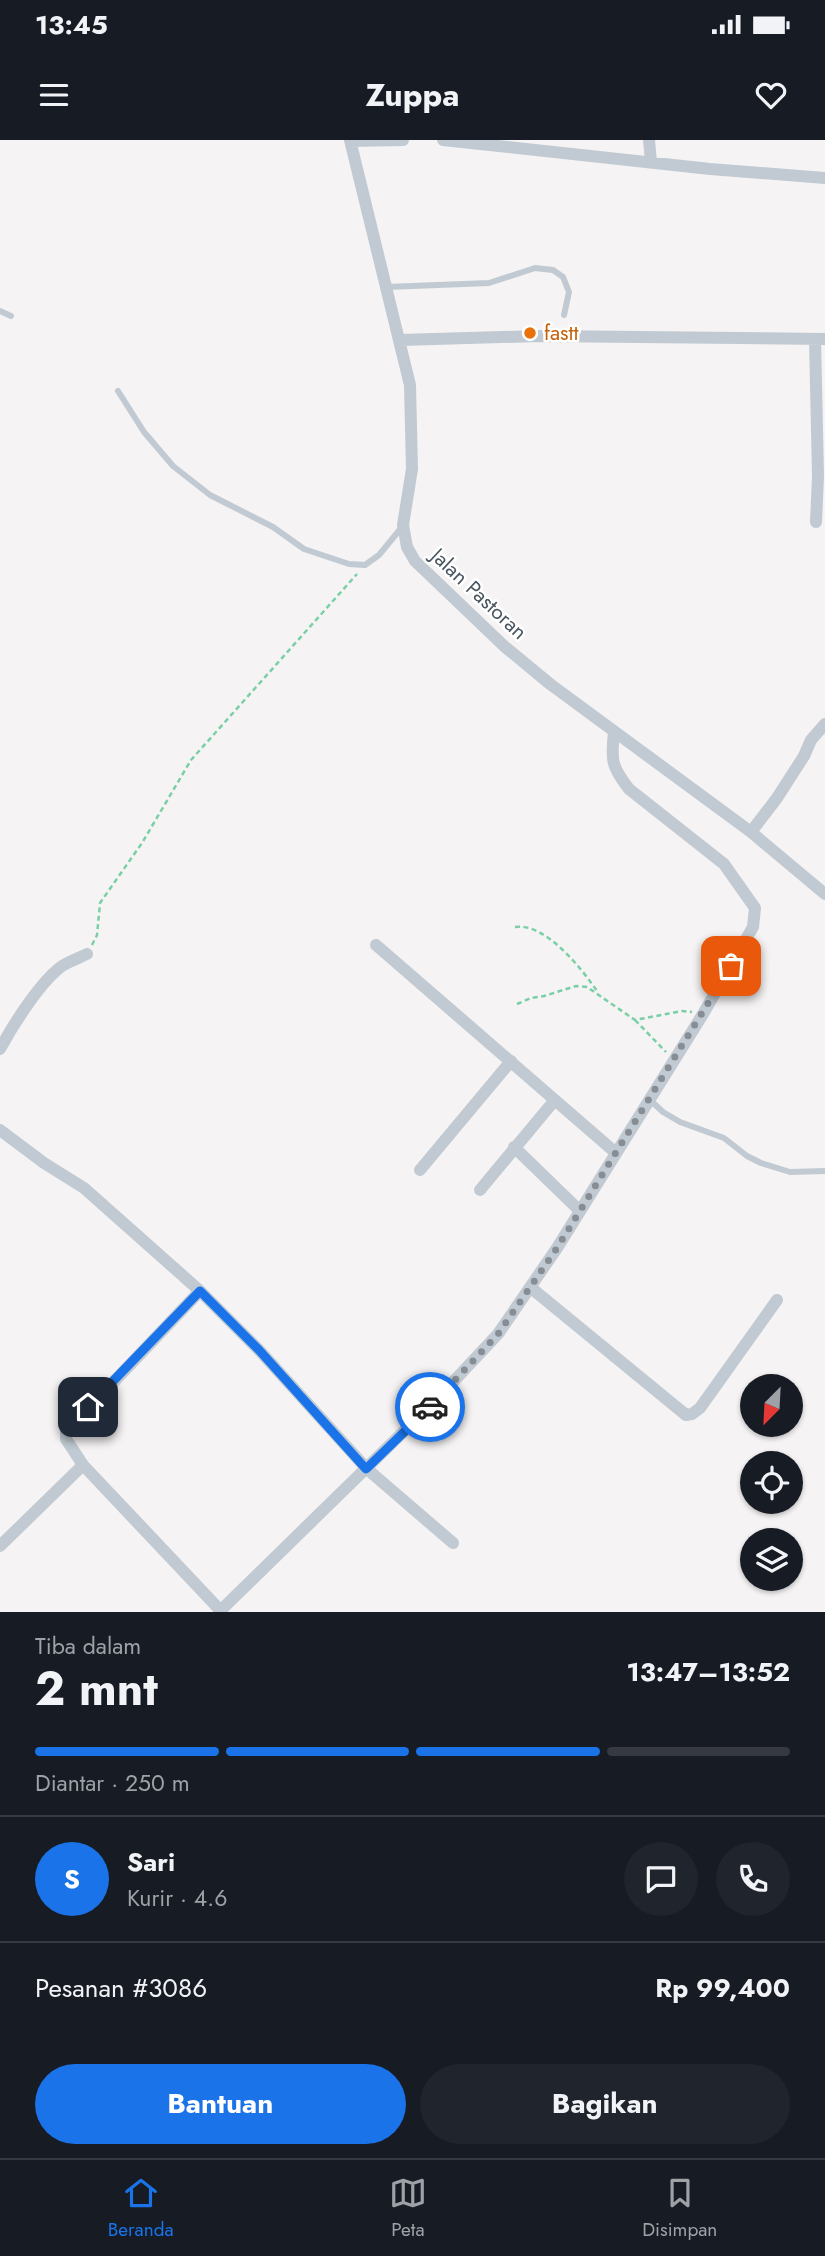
<!DOCTYPE html>
<html lang="id">
<head>
<meta charset="utf-8">
<style>
  :root { --surface:#171b24; --page:#20242c; --text:#f1f3f6; --muted:#9ea1a6; --line:#363941; --accent:#1a73e8 }
  body { margin:0; font-family:Jost,sans-serif; background:var(--page); color:var(--text); height:100vh; display:flex; flex-direction:column; font-size:26px; white-space:nowrap }
  * { box-sizing:border-box; margin:0 }
  p { font-size:23px; color:var(--muted) }
  .icon { flex:none; width:38px; height:38px; fill:none; stroke:currentColor; stroke-width:2; stroke-linecap:round; stroke-linejoin:round }
  .map { position:relative; height:1472px; overflow:hidden }
  .drawer { display:flex; flex-direction:column; background:var(--surface); flex:1 }
  .drawer>* { flex:none }
  .needle { width:46px; rotate:204deg }
  .controls { position:absolute; left:740px; top:1234px; display:grid; gap:14px }
  .controls a { display:grid; place-items:center; width:63px; height:63px; border-radius:50%; background:var(--surface); box-shadow:0 2px 5px #0004; font-size:35px }
  .pin { position:absolute; display:grid; place-items:center; width:60px; height:60px; color:#fff; margin:-30px; border-radius:14px; box-shadow:0 4px 10px #0006 }
  .courier { position:absolute; display:grid; place-items:center; width:70px; height:70px; margin:-35px; border:5px solid #1a73e8; border-radius:50%; background:#fff; color:#222; box-shadow:0 2px 9px #0007 }
  .summary em { font-style:normal; font-weight:700 }
  .summary div { display:flex; flex-direction:column-reverse }
  .summary { display:flex; align-items:center; justify-content:space-between; height:119px; padding:0 35px }
  h1 { font-size:46px; font-weight:700; line-height:52px }
  .bar { display:grid; grid-template-columns:repeat(4,1fr); gap:10px 7px; align-content:center; height:84px; padding:0 35px }
  .bar i { height:9px; border-radius:5px; background:var(--line) }
  .bar .on { background:var(--accent) }
  .bar p { grid-column:span 4 }
  .line { display:flex; align-items:center; gap:18px; padding:0 35px; border-top:2px solid var(--line) }
  .line div { flex:1 }
  .round { display:grid; place-items:center; flex:none; width:74px; height:74px; border-radius:37px; background:var(--page) }
  .primary-button { display:flex; gap:14px; margin-top:auto; padding:14px 35px }
  .primary-button a { flex:1; height:80px; border-radius:42px; background:var(--accent); color:#fff; font-size:28px; font-weight:700; line-height:80px; text-align:center }
  .primary-button a+a { background:var(--page); color:var(--text) }
  .status { display:flex; justify-content:space-between; align-items:center; height:49px; padding:0 35px; background:var(--surface); direction:ltr }
  .status svg { height:19px; fill:currentColor }
  header { display:flex; justify-content:space-between; align-items:center; height:91px; padding:0 35px; background:var(--surface); font-size:32px; font-weight:700 }
  .menu { display:flex; justify-content:space-around; align-items:center; height:98px; border-top:2px solid var(--line); background:var(--surface); font-size:19px; color:var(--muted) }
  .menu a { display:grid; justify-items:center; gap:4px }
  .menu .on { color:var(--accent) }
  .map>svg:first-child { display:block }
  .lines { fill:none; stroke-linecap:round; stroke-linejoin:round }
  .path { stroke:#7ad0a6; stroke-width:2.5; stroke-dasharray:5 3.5; stroke-linecap:butt }
  .service { stroke:#c1cad2; stroke-width:6 }
  .minor { stroke:#c1cad2; stroke-width:12 }
  .done { stroke:#868d94; stroke-width:7; stroke-dasharray:0 12.6 }
  .route { stroke:#1a73e8; stroke-width:9 }
  .food-dot { fill:#e8710a; stroke:#fff; stroke-width:2.5 }
  .labels { text-anchor:middle; stroke-width:5; stroke-linejoin:round; paint-order:stroke }
  .food-label { font-size:21px; fill:#c56008; stroke:#fff; text-anchor:start }
  .street-label { font-size:21px; fill:#4a5661; stroke:#fff }
</style>
</head>
<body>
<div class="status"><b>13:45</b><svg viewBox="0 0 49 12"><path d="M0 12V9h3v3zM5 12V6h3v6zM10 12V3h3v9zM15 12V0h3v12zM26 1h20v11H26zM47 4h2v5h-2z"/></svg></div>
<header><svg class="icon" aria-label="menu" viewBox="0 0 24 24"><path d="M4 6h16M4 12h16M4 18h16"/></svg>Zuppa<svg class="icon" aria-label="heart" viewBox="0 0 24 24"><path d="M12 20l-8-8c-3-5 5-10 8-4 3-6 11-1 8 4z"/></svg></header>
<div class="map">
<svg width="825" height="1472" viewBox="0 0 825 1472">
  <rect width="100%" height="100%" fill="#f5f3f3"/>
  <g class="lines">
    <!-- path -->
    <path class="path" d="M 515,787 C 545,782 582,829 597,851
      M 92,805 L 97,795 L 100,763 L 142,703 L 191,620 L 357,434
      M 517,864 L 531,858 L 544,856 L 576,846 L 587,847 L 635,880 L 682,871 L 692,872
      M 635,880 L 666,912"/>
    <!-- service -->
    <path class="service" d="M 387,147 L 489,143 L 535,128 L 553,130 L 563,137 L 569,152 L 564,175
      M 0,171 L 11,176
      M 118,251 L 144,292 L 173,326 L 210,355 L 273,387 L 304,409 L 349,424 L 365,425 L 379,415 L 402,387
      M 649,959 L 663,972 L 680,982 L 724,998 L 747,1016 L 761,1023 L 790,1032 L 825,1031"/>
    <!-- minor -->
    <path class="minor" d="M 350,0 L 410,245 L 412,329 L 403,385 L 407,407 L 415,421 L 504,506 L 550,544 L 751,692 L 825,754
      M 443,0 L 710,29 L 825,38
      M 649,0 L 651,22
      M 350,1 L 403,0
      M 815,199 L 818,336 L 816,382
      M 400,200 L 539,196 L 825,199
      M 751,692 L 777,658 L 804,616 L 811,600 L 825,584
      M 376,805 L 616,1013
      M 0,909 C 13,885 40,842 62,826 C 70,821 79,818 87,814
      M 0,990 L 44,1023 L 84,1048 L 200,1151 L 259,1210 L 367,1329 L 453,1403
      M 514,1007 L 580,1071
      M 420,1030 L 511,921
      M 480,1050 L 554,961
      M 530,1147 L 686,1275 L 692,1274 L 700,1268 L 777,1160
      M 200,1151 L 66,1292 L 66,1299 L 83,1325 L 221,1471
      M 0,1406 L 83,1325
      M 219,1472 L 438,1258 L 498,1194 L 557,1108 L 703,874 L 753,787 L 755,768 L 724,724 L 629,649 C 611,626 611,620 614,592"/>
  </g>
  <g class="lines">
    <!-- done -->
    <path class="done" d="M 430,1267 L 498,1194 L 557,1108 L 731,826"/>
    <!-- route -->
    <path class="route" d="M 88,1267 L 200,1151 L 259,1210 L 366,1329 L 430,1267"/>
  </g>
  <!-- markers -->
  <circle class="food-dot" cx="530" cy="193" r="7"/>
  <g class="labels">
    <!-- food labels -->
    <g class="food-label">
      <text x="544" y="200">fastt</text>
    </g>
    <!-- street labels -->
    <g class="street-label">
      <text transform="translate(479 454) rotate(43)" y="7">Jalan Pastoran</text>
    </g>
  </g>
</svg>
<div class="controls">
<a><svg class="needle" viewBox="-14 -14 28 28"><path d="M0-13l5 13h-10z" fill="#e53935"/><path d="M0 13l5-13h-10z" fill="#9ea1a6"/></svg></a>
<a><svg class="icon" aria-label="locate" viewBox="0 0 24 24"><circle cx="12" cy="12" r="6"/><path d="M12 2v4M12 18v4M2 12h4M18 12h4"/></svg></a>
<a><svg class="icon" aria-label="layers" viewBox="0 0 24 24"><path d="M12 4l9 5-9 5-9-5zM3 14l9 5 9-5"/></svg></a>
</div>
<div class="pin" style="left:731px;top:826px;background:#ea580c"><svg class="icon" aria-label="bag" viewBox="0 0 24 24"><path d="M5 8h14l-1 12H6zM9 8a3 3 0 0 1 6 0"/></svg></div>
<div class="pin" style="left:88px;top:1267px;background:#1f2937"><svg class="icon" aria-label="home" viewBox="0 0 24 24"><path d="M3 11l9-7 9 7M6 9v11h12V9"/></svg></div>
<div class="courier" style="left:430px;top:1267px"><svg class="icon" aria-label="car" viewBox="0 0 24 24"><path d="M5 17H2v-5l4-1 3-4h7l3 4 3 1v5h-3M9 17h6M6 11h13"/><circle cx="7" cy="17" r="2"/><circle cx="17" cy="17" r="2"/></svg></div>
</div>
<section class="drawer">
<div class="summary"><div><h1>2 mnt</h1><p>Tiba dalam</p></div><em>13:47–13:52</em></div>
<div class="bar"><i class="on"></i><i class="on"></i><i class="on"></i><i></i><p>Diantar · 250 m</p></div>
<div class="line" style="height:126px"><b class="round" style="background:var(--accent);color:#fff">S</b><div><b>Sari</b><p>Kurir · 4.6</p></div><a class="round"><svg class="icon" aria-label="chat" viewBox="0 0 24 24"><path d="M4 5h16v11H9l-5 4z"/></svg></a><a class="round"><svg class="icon" aria-label="phone" viewBox="0 0 24 24"><path d="M5 4h4l2 5-3 2q2 4 5 5l2-3 5 2v4C11 20 4 13 5 4z"/></svg></a></div>
<div class="line" style="height:91px"><div>Pesanan #3086</div><b>Rp 99,400</b></div>
<div class="primary-button"><a>Bantuan</a><a>Bagikan</a></div>
</section>
<nav class="menu">
<a class="on"><svg class="icon" aria-label="home" viewBox="0 0 24 24"><path d="M3 11l9-7 9 7M6 9v11h12V9"/></svg>Beranda</a>
<a><svg class="icon" aria-label="map" viewBox="0 0 24 24"><path d="M3 6l6-2 6 2 6-2v14l-6 2-6-2-6 2zM9 4v14M15 6v14"/></svg>Peta</a>
<a><svg class="icon" aria-label="saved" viewBox="0 0 24 24"><path d="M7 4h10v16l-5-4-5 4z"/></svg>Disimpan</a>
</nav>
</body>
</html>
